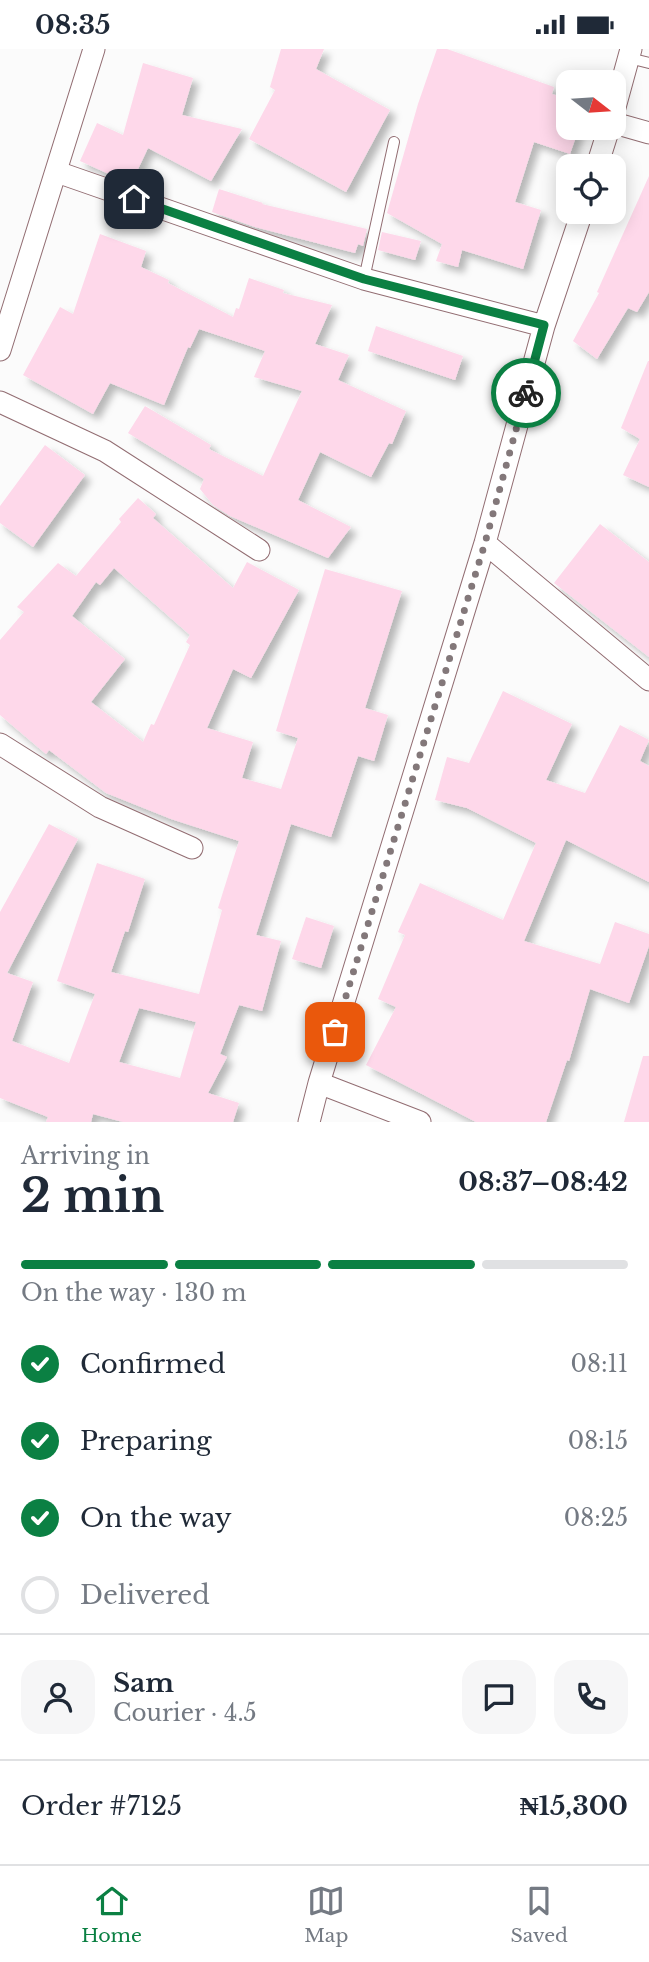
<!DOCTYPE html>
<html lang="en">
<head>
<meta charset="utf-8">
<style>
  :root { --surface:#fff; --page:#f6f6f7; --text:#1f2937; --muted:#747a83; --line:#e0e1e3; --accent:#0b8043 }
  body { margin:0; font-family:"Libre Baskerville",serif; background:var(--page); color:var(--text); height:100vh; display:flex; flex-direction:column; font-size:26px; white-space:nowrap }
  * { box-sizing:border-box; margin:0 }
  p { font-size:23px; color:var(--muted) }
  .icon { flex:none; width:38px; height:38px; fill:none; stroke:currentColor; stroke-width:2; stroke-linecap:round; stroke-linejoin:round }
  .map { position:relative; height:1073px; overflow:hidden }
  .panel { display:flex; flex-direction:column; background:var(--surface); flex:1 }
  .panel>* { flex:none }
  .needle { width:46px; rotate:107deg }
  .controls { position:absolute; left:556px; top:21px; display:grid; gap:14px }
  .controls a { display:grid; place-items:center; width:70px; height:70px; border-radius:14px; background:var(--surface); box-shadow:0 4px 18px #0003; font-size:35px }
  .pin { position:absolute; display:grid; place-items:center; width:60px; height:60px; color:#fff; margin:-30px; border-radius:14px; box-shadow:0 4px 10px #0006 }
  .courier { position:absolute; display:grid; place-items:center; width:70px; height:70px; margin:-35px; border:5px solid #0b8043; border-radius:50%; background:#fff; color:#222; box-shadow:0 2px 9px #0007 }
  .head em { font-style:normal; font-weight:700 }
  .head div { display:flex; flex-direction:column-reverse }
  .head { display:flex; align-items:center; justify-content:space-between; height:119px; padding:0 21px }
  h1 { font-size:46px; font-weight:700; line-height:52px }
  .bar { display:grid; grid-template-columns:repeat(4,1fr); gap:10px 7px; align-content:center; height:84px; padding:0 21px }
  .bar i { height:9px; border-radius:5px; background:var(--line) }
  .bar .on { background:var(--accent) }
  .bar p { grid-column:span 4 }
  .line { display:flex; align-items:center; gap:18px; padding:0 21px; border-top:2px solid var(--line) }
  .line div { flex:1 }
  .round { display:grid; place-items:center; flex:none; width:74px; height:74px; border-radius:21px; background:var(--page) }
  ol { padding:0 21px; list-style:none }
  li { display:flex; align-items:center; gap:21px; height:77px }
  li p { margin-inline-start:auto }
  li .icon { padding:7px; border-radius:50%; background:var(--accent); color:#fff; stroke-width:4 }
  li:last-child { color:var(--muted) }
  li i { width:38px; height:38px; border:4px solid var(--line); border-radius:50% }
  .status { display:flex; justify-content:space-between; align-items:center; height:49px; padding:0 35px; background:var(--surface); direction:ltr }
  .status svg { height:19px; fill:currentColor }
  .tabs { display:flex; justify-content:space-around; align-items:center; height:98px; border-top:2px solid var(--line); background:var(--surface); font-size:19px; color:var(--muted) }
  .tabs a { display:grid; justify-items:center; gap:4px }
  .tabs .on { color:var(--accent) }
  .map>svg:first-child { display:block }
  .building { fill:#fed8ea; fill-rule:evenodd; filter:url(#shadow) }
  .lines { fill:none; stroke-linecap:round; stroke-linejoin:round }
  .lane-casing { stroke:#926d72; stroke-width:12 }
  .street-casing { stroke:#926d72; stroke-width:23 }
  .lane { stroke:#fff; stroke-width:10 }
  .street { stroke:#fff; stroke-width:21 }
  .done { stroke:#83787a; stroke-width:7; stroke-dasharray:0 12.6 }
  .route { stroke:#0b8043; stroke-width:9 }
</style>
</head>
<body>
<div class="status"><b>08:35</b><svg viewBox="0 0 49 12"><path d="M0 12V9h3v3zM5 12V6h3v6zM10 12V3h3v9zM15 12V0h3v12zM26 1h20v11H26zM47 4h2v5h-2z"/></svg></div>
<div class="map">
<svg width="649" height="1073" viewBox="0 0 649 1073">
  <defs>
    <filter id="shadow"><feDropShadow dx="6" dy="6" stdDeviation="3.5" flood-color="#0004"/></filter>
  </defs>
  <rect width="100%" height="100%" fill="#fbfbfb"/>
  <!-- building -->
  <path class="building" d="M 281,0 L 324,0 L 316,20 L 390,61 L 346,143 L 249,90 L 275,41 L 270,38 Z
    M 437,0 L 447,0 L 554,38 L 552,45 L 569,50 L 569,79 L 579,79 L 570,105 L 534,93 L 515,153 L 541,161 L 523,220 L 462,201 L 458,218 L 436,212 L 442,195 L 387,164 L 418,55 Z
    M 143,14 L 193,29 L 182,66 L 242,80 L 211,132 L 148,99 L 131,135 L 80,112 L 97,74 L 123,86 Z
    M 649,127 L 649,243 L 637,263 L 628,259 L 597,310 L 573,292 L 599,244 L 597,243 Z
    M 219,140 L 263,154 L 262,155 L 367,180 L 363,197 L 358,195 L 359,192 L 355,204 L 255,178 L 212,163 Z
    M 382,183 L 421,192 L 415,211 L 378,201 Z
    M 100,185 L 146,202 L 141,218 L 169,231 L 168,234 L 233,268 L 236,259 L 239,260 L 249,229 L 284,241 L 283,244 L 332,256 L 315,295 L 349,306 L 338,331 L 406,362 L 392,395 L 389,394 L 371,428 L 320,403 L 298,451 L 351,478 L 328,509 L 230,467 L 213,456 L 200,440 L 204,430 L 128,384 L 145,357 L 211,396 L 209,400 L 263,427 L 302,342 L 254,328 L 265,302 L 199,280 L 190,299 L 188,298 L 164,356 L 110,334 L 93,365 L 23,326 L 60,258 L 73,265 Z
    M 376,277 L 463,307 L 455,331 L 368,302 Z
    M 648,312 L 649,312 L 649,438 L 623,426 L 640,390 L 621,379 Z
    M 45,396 L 85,426 L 33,498 L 0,474 L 0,457 Z
    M 138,449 L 156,465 L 153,469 L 233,539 L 247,513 L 299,541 L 251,629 L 233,620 L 207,679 L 253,693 L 242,729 L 281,740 L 298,689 L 276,682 L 325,520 L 402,542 L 365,659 L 388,666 L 374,712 L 358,707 L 331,788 L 291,775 L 256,886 L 281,892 L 262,962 L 239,956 L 220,1005 L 227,1008 L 208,1044 L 239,1054 L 233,1073 L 123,1073 L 93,1065 L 91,1073 L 46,1073 L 48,1068 L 0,1049 L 0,863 L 49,775 L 78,790 L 7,924 L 33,933 L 12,992 L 69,1014 L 95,945 L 57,932 L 97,814 L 145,830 L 128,883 L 125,882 L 111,923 L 199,945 L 222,861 L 218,859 L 239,792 L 171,770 L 106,744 L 49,701 L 46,705 L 0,666 L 0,591 L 24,563 L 17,558 L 58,514 L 76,527 L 121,473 L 119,470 ZM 114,519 L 190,586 L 186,593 L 190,596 L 154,676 L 151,675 L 143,693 L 91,653 L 125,610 L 72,567 L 96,533 L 100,536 ZM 139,959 L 196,973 L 180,1029 L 119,1013 Z
    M 600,475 L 649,513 L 649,608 L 554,534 Z
    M 503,642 L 572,675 L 546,731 L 585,744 L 620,676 L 649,691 L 640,712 L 649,717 L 649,833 L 566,791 L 524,892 L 600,915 L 615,873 L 649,885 L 649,897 L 629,954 L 590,940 L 569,1012 L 567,1011 L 546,1073 L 476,1073 L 366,1016 L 396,958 L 378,950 L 405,886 L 398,883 L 420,834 L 503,871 L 536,794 L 467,759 L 435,751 L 447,708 L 469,714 Z
    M 306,868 L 334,877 L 321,919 L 292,910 Z
    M 643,1007 L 649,1007 L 649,1073 L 624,1073 Z"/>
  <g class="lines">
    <!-- lane casing -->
    <g class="lane-casing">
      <path id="lane" d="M 629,9 L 649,14
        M 364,230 L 394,93"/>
    </g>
    <!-- street casing -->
    <g class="street-casing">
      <path id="street" d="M 614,62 L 631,0
        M 614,74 L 649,84
        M 597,117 L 609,79
        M 57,123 L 364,230 L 544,277
        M 0,301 L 94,0
        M 0,353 L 105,402 L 259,501
        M 485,494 L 649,631
        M 0,695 L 100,758 L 192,799
        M 319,1034 L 420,1073
        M 309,1073 L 319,1034 L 485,494 L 544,277 L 582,163"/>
    </g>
    <!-- lane -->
    <use href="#lane" class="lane"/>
    <!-- street -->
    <use href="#street" class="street"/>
  </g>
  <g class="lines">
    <!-- done -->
    <path class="done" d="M 335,983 L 485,494 L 526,344"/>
    <!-- route -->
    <path class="route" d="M 134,150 L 364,230 L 544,276 L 526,344"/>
  </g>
</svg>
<div class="controls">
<a><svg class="needle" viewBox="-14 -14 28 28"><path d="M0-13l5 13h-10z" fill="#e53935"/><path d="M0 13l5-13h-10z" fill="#747a83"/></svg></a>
<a><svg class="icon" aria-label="locate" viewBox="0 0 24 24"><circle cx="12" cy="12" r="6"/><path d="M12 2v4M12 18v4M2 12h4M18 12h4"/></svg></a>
</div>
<div class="pin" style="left:335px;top:983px;background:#ea580c"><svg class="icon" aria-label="bag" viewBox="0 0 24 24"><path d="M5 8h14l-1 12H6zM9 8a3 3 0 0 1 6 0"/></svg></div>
<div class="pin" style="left:134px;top:150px;background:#1f2937"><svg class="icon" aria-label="home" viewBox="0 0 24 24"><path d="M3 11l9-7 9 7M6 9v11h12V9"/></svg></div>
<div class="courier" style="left:526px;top:344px"><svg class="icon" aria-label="bike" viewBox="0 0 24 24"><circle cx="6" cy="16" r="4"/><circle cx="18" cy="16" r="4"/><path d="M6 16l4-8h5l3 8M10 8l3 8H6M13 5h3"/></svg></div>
</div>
<section class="panel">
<div class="head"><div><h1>2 min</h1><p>Arriving in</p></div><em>08:37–08:42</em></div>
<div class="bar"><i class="on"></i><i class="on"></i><i class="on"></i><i></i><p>On the way · 130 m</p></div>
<ol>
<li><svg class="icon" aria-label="check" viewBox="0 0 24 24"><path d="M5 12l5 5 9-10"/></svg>Confirmed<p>08:11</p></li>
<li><svg class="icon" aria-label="check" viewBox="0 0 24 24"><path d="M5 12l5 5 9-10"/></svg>Preparing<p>08:15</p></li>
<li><svg class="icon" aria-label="check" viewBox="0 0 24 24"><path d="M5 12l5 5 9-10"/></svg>On the way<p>08:25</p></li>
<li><i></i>Delivered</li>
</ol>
<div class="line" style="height:126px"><a class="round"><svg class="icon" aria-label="person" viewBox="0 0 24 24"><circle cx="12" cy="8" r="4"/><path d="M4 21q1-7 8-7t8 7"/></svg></a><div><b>Sam</b><p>Courier · 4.5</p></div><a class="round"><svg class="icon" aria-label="chat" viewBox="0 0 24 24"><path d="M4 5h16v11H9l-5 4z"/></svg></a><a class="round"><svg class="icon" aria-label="phone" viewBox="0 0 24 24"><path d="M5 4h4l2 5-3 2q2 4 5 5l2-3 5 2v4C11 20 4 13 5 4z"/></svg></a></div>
<div class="line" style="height:91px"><div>Order #7125</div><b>₦15,300</b></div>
</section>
<nav class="tabs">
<a class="on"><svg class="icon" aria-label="home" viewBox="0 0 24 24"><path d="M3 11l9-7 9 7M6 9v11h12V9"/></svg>Home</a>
<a><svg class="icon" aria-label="map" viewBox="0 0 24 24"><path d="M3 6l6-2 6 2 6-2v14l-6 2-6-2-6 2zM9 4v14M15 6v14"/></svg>Map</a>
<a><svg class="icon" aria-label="saved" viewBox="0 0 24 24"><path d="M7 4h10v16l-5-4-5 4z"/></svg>Saved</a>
</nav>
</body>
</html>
